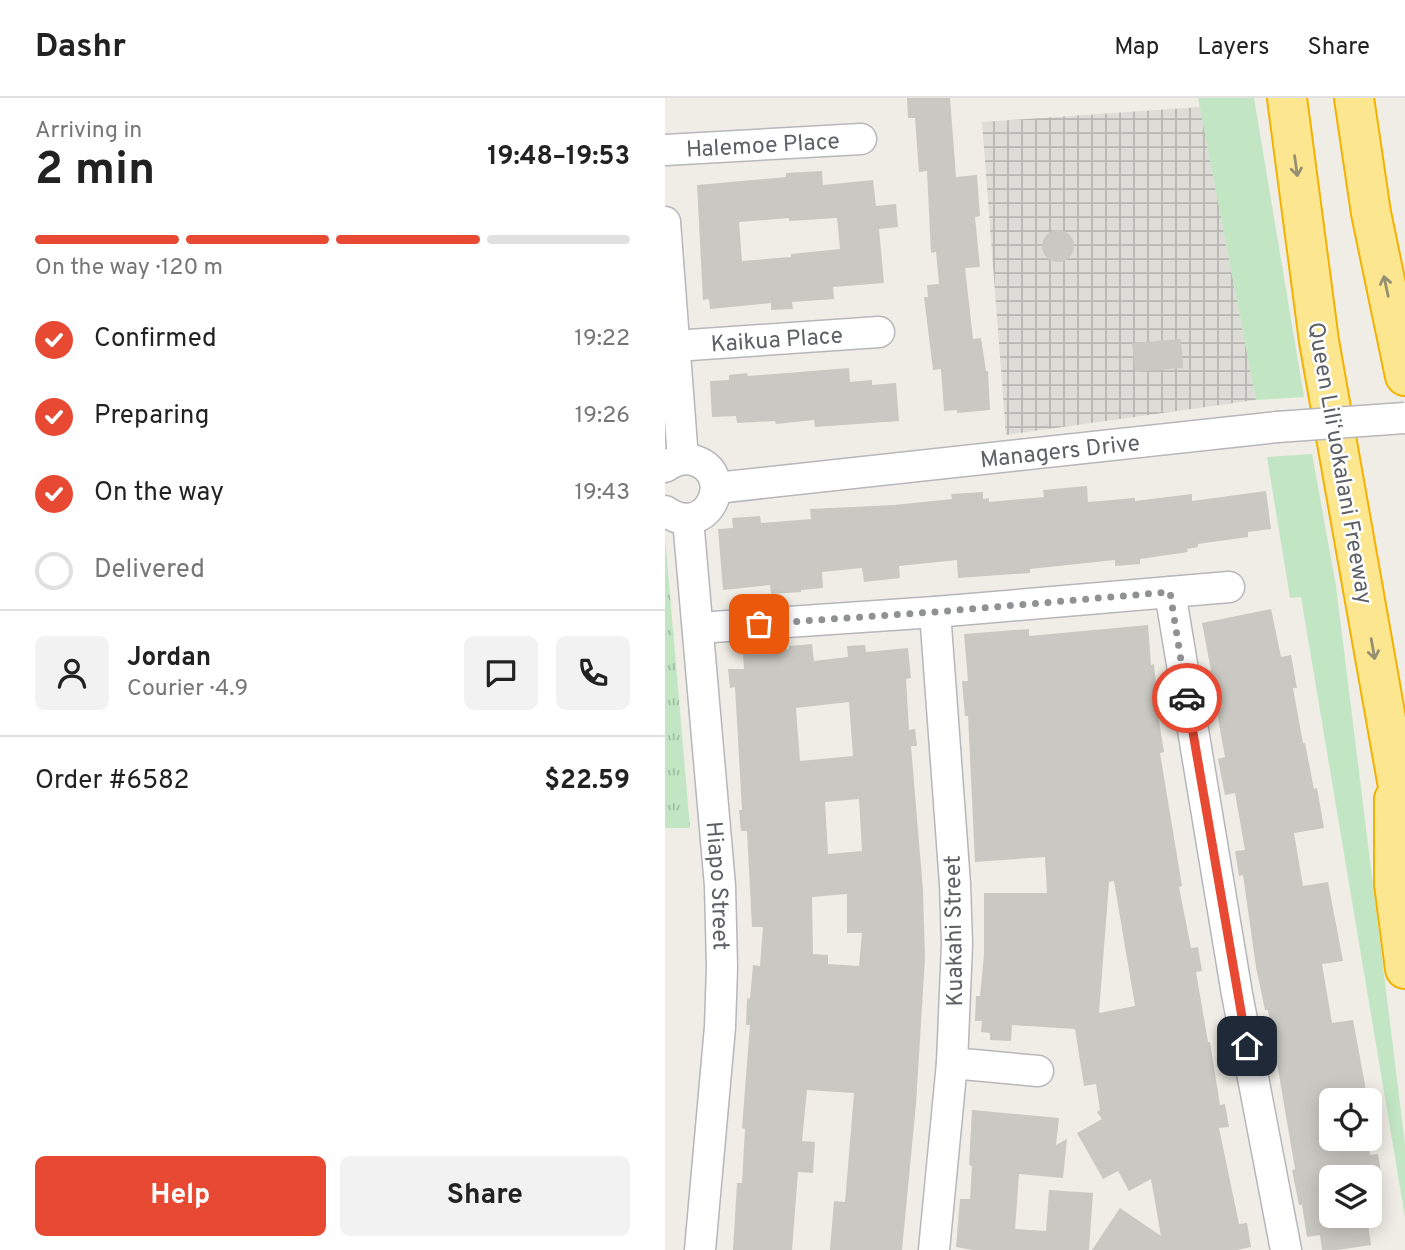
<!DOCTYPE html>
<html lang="en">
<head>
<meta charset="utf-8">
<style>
  :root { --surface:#fff; --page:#f2f2f2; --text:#222; --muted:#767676; --line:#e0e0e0; --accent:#e84932 }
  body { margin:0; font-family:Overpass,sans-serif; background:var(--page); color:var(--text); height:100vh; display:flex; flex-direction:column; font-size:26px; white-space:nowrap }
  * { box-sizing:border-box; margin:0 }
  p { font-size:23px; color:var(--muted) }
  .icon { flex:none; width:38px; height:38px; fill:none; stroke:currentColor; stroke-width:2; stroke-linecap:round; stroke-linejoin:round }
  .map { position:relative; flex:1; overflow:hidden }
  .sheet { display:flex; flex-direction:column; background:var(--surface); width:665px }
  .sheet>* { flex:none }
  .controls { position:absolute; left:654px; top:990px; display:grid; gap:14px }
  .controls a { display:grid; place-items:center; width:63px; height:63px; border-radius:10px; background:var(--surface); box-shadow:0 4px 18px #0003; font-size:35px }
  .pin { position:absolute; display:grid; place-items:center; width:60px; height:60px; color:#fff; margin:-30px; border-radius:14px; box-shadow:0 4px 10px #0006 }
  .courier { position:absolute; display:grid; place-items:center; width:70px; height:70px; margin:-35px; border:5px solid #e84932; border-radius:50%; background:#fff; color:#222; box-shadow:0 2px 9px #0007 }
  .overview em { font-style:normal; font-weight:700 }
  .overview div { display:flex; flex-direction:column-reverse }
  .overview { display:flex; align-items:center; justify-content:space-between; height:119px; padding:0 35px }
  h1 { font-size:46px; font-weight:700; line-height:52px }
  .bar { display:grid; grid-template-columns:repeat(4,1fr); gap:10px 7px; align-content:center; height:84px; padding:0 35px }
  .bar i { height:9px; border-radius:5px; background:var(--line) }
  .bar .active { background:var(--accent) }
  .bar p { grid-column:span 4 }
  .line { display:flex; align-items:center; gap:18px; padding:0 35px; border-top:2px solid var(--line) }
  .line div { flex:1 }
  .round { display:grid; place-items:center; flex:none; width:74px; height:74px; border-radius:10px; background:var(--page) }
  ol { padding:0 35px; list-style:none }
  li { display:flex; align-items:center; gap:21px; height:77px }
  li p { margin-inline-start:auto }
  li .icon { padding:7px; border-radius:50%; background:var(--accent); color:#fff; stroke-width:4 }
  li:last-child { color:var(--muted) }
  li i { width:38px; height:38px; border:4px solid var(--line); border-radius:50% }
  .cta { display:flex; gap:14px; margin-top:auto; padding:14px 35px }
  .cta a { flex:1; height:80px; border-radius:10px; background:var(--accent); color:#fff; font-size:28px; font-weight:700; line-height:80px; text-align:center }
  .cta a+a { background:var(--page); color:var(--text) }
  header { display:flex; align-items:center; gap:42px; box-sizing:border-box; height:98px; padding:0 35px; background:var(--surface); border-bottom:2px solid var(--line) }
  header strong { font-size:33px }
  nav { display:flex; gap:38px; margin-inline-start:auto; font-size:24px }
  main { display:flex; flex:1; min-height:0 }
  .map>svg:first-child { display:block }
  .industrial { fill:url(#industrial-grid) }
  .green { fill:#c2e6c4 }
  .park { fill:url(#park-tufts) }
  .building { fill:#cac8c2; fill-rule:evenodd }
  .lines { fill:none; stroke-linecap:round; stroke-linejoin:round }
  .minor-casing { stroke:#b5b7bc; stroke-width:33 }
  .highway-casing { stroke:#f3b202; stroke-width:42 }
  .minor { stroke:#fff; stroke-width:30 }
  .highway { stroke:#fce68f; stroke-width:38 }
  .minor-bridge-casing { stroke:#b5b7bc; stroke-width:33; stroke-linecap:butt }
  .minor-bridge { stroke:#fff; stroke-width:30 }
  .oneway { stroke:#958f74 }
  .done { stroke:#909192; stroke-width:7; stroke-dasharray:0 12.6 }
  .route { stroke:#e84932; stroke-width:9 }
  .labels { text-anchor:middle; stroke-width:5; stroke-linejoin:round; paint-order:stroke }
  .street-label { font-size:23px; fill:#5d6065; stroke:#fff }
</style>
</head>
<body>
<header>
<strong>Dashr</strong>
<nav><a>Map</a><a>Layers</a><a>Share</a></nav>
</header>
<main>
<section class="sheet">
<div class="overview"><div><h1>2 min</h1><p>Arriving in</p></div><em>19:48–19:53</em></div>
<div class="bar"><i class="active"></i><i class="active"></i><i class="active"></i><i></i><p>On the way · 120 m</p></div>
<ol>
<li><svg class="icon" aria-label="check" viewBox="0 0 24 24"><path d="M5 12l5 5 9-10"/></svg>Confirmed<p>19:22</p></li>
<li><svg class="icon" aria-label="check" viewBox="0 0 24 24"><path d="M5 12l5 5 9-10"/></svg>Preparing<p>19:26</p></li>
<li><svg class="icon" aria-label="check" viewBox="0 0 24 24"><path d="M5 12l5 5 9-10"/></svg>On the way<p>19:43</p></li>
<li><i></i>Delivered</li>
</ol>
<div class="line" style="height:126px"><a class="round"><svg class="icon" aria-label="person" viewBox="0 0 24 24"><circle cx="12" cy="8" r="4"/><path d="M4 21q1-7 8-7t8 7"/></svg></a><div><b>Jordan</b><p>Courier · 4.9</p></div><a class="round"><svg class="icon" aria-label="chat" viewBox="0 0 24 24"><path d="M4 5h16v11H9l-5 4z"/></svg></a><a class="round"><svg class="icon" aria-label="phone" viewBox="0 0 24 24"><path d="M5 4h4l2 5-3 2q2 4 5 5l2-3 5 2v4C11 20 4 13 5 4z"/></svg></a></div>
<div class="line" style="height:91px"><div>Order #6582</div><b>$22.59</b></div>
<div class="cta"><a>Help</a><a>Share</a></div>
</section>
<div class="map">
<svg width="740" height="1152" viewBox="0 0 740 1152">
  <defs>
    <pattern id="industrial-grid" width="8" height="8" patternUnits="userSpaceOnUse" patternTransform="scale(1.75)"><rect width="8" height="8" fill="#dedcd7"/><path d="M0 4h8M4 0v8" fill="none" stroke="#b7b6b2"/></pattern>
    <pattern id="park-tufts" width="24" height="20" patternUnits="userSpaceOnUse" patternTransform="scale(1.75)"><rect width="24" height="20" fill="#c2e6c4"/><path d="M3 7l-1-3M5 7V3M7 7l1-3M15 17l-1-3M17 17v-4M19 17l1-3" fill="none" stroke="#a1bea3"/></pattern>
  </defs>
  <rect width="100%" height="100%" fill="#efede5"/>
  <!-- industrial -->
  <path class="industrial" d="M 535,9 L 591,302 L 341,337 L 317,24 Z"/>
  <!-- green -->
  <path class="green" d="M 533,0 L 589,0 L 639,299 L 591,302 Z
    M 647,356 L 671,488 L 740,1046 L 740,1119 L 636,499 L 625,500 L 602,359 Z"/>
  <!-- park -->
  <path class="park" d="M 0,438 L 0,439 L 25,730 L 0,730 Z"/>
  <!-- building -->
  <path class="building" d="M 242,0 L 285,0 L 291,79 L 312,77 L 315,118 L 310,119 L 315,169 L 300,170 L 308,241 L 316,240 L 321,273 L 323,273 L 325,312 L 292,315 L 292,312 L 279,313 L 276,271 L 268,272 L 259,199 L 263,199 L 262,187 L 274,186 L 271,154 L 266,155 L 262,73 L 254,74 L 250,20 L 243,20 Z
    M 157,73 L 158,87 L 208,82 L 211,108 L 231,106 L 233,129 L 214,131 L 219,185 L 168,189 L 169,201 L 127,204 L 128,211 L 106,212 L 106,205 L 45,211 L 44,201 L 38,202 L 32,87 L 121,79 L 121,75 ZM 124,120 L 124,123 L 172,120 L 175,151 L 126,156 L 126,159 L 77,163 L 74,124 Z
    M377 148a16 16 0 1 1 32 0a16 16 0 1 1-32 0Z
    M 516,241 L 518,270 L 470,274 L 467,245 Z
    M 184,270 L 185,284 L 207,282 L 207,287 L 231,285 L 234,323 L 150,329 L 149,322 L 111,326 L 110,323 L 72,325 L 71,318 L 47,319 L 45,283 L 64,282 L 64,277 L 82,275 L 83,278 Z
    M 422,388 L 423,404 L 470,400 L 470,403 L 527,396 L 527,403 L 601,393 L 606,431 L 583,434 L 583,439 L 533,446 L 533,449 L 522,451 L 523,454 L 475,461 L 475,466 L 450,468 L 450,462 L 365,471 L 365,475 L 293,480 L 292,462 L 234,468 L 235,480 L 199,484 L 197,470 L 157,474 L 158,490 L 136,492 L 136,494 L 106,496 L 105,487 L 58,492 L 53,431 L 68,430 L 67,420 L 95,418 L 96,425 L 146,421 L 145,411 L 229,407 L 287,401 L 286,396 L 318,394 L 318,401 L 324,400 L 324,404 L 379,399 L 378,392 Z
    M 606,511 L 616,559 L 626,557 L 632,590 L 628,590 L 638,645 L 640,645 L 649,691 L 652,690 L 659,730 L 629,735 L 638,788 L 663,784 L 678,863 L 657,866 L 667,925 L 688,922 L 703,1003 L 667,1003 L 667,1041 L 702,1041 L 705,1057 L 713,1056 L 717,1080 L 667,1080 L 667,1118 L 702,1118 L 706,1147 L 672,1152 L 657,1152 L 655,1137 L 642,1139 L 637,1107 L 634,1107 L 627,1072 L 630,1071 L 603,912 L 600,912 L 591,869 L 578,777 L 574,778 L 570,753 L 580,752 L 570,695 L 560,697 L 553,661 L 560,659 L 550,604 L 544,605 L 538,573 L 546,572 L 537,525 Z
    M 483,527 L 486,567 L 489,566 L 492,597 L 490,597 L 499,654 L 495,655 L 517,788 L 514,789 L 526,850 L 533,849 L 537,873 L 531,874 L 543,944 L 545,944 L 555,1007 L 560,1006 L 564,1029 L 554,1030 L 574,1126 L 582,1125 L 586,1149 L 572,1152 L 427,1152 L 455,1110 L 496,1138 L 486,1081 L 464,1093 L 453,1073 L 438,1081 L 412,1035 L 437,1021 L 432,1014 L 435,1012 L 431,986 L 419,988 L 410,931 L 347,927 L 346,943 L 325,942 L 325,935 L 316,934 L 317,923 L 310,923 L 311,898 L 315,898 L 319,857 L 319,795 L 382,795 L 380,759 L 310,764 L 303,618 L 300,618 L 297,583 L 303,583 L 299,536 L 364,531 L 364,538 ZM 449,783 L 470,908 L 434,915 L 444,784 Z
    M 147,546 L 149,563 L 183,559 L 182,548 L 200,547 L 201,554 L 243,550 L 246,580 L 241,581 L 244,632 L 250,631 L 252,648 L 246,648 L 258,792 L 260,860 L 251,1006 L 237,1152 L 165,1152 L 169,1103 L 180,1104 L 189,995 L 142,992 L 137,1043 L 150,1044 L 148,1075 L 133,1074 L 127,1152 L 68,1152 L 72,1085 L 77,1085 L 80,1031 L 77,1030 L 85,927 L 81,927 L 82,900 L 85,901 L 88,867 L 95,868 L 98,829 L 87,829 L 82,733 L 76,733 L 74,712 L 77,712 L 70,589 L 65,590 L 63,571 L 79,571 L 78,555 L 124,551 L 124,548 ZM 184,604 L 188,658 L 135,663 L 131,610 ZM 194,701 L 197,753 L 163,756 L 160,704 ZM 182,796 L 182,835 L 197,835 L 194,868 L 163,866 L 163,857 L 148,856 L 147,799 Z
    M 307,1012 L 394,1020 L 391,1047 L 402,1041 L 398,1080 L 354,1076 L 350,1131 L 381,1133 L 384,1092 L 428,1095 L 424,1152 L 308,1152 L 291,1149 L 295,1101 L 305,1101 L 307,1068 L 304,1067 Z"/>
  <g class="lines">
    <!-- minor casing -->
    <g class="minor-casing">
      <g id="minor">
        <path id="s1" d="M 0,52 L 196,41"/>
        <path d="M 0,124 L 18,361"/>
        <path id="s2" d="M 10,248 L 214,234"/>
        <path id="s3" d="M 51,390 L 612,329"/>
        <path d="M 0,413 C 42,443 72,378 31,363 C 20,359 10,362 0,369"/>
        <path id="s4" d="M 23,421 L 55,788 L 57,869 L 55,929 L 35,1152"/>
        <path d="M 505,494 L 572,896 L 621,1152"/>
        <path d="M 33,530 L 270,514 L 564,489"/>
        <path d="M 287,965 L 373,973"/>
        <path d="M 269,1152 L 287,965 L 292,846 L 290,786 L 270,514"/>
      </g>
    </g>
    <!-- highway casing -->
    <g class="highway-casing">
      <path id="highway" d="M 622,0 L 654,243 L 740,728
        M 689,0 L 706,115 L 740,278
        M 729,701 L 729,786 L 740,871"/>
    </g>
    <!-- minor -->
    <use href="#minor" class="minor"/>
    <!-- highway -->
    <use href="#highway" class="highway"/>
    <!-- minor-bridge casing -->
    <g class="minor-bridge-casing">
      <path id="minor-bridge" d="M 612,329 L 740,320"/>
    </g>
    <!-- minor-bridge -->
    <use href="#minor-bridge" class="minor-bridge"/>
  </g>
  <!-- one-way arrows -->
  <defs><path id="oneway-shaft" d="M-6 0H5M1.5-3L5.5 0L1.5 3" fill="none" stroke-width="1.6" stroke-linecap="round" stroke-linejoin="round" transform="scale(1.75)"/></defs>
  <g class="oneway">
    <use href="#oneway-shaft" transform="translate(631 68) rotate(82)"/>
    <use href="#oneway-shaft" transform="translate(721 188) rotate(-102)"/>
    <use href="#oneway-shaft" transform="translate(708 551) rotate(80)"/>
  </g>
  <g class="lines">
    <!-- done -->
    <path class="done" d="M 94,526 L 270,514 L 505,494 L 522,600"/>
    <!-- route -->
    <path class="route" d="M 522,600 L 582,948"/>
  </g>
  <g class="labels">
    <!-- street labels -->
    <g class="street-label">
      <text dy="8" stroke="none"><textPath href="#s1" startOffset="98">Halemoe Place</textPath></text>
      <text dy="8" stroke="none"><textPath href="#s2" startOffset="102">Kaikua Place</textPath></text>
      <text dy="8" stroke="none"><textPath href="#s3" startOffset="346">Managers Drive</textPath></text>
      <text transform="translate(676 365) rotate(80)" y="8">Queen Liliʻuokalani Freeway</text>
      <text dy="8" stroke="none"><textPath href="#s4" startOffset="368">Hiapo Street</textPath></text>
      <text transform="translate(288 833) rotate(-91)" y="8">Kuakahi Street</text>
    </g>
  </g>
</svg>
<div class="controls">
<a><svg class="icon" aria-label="locate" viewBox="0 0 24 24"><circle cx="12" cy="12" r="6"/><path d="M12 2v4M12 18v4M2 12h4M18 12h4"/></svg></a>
<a><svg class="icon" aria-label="layers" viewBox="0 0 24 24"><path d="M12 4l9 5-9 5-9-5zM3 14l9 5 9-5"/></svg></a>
</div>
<div class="pin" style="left:94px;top:526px;background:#ea580c"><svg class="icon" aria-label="bag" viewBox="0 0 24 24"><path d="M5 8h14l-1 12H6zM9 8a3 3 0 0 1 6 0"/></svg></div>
<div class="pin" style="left:582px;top:948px;background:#1f2937"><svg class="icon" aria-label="home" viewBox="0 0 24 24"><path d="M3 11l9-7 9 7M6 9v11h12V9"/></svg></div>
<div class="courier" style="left:522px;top:600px"><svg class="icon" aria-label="car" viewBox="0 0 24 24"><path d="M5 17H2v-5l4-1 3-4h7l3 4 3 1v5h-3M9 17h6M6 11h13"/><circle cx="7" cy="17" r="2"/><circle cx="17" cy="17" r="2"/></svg></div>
</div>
</main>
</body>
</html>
